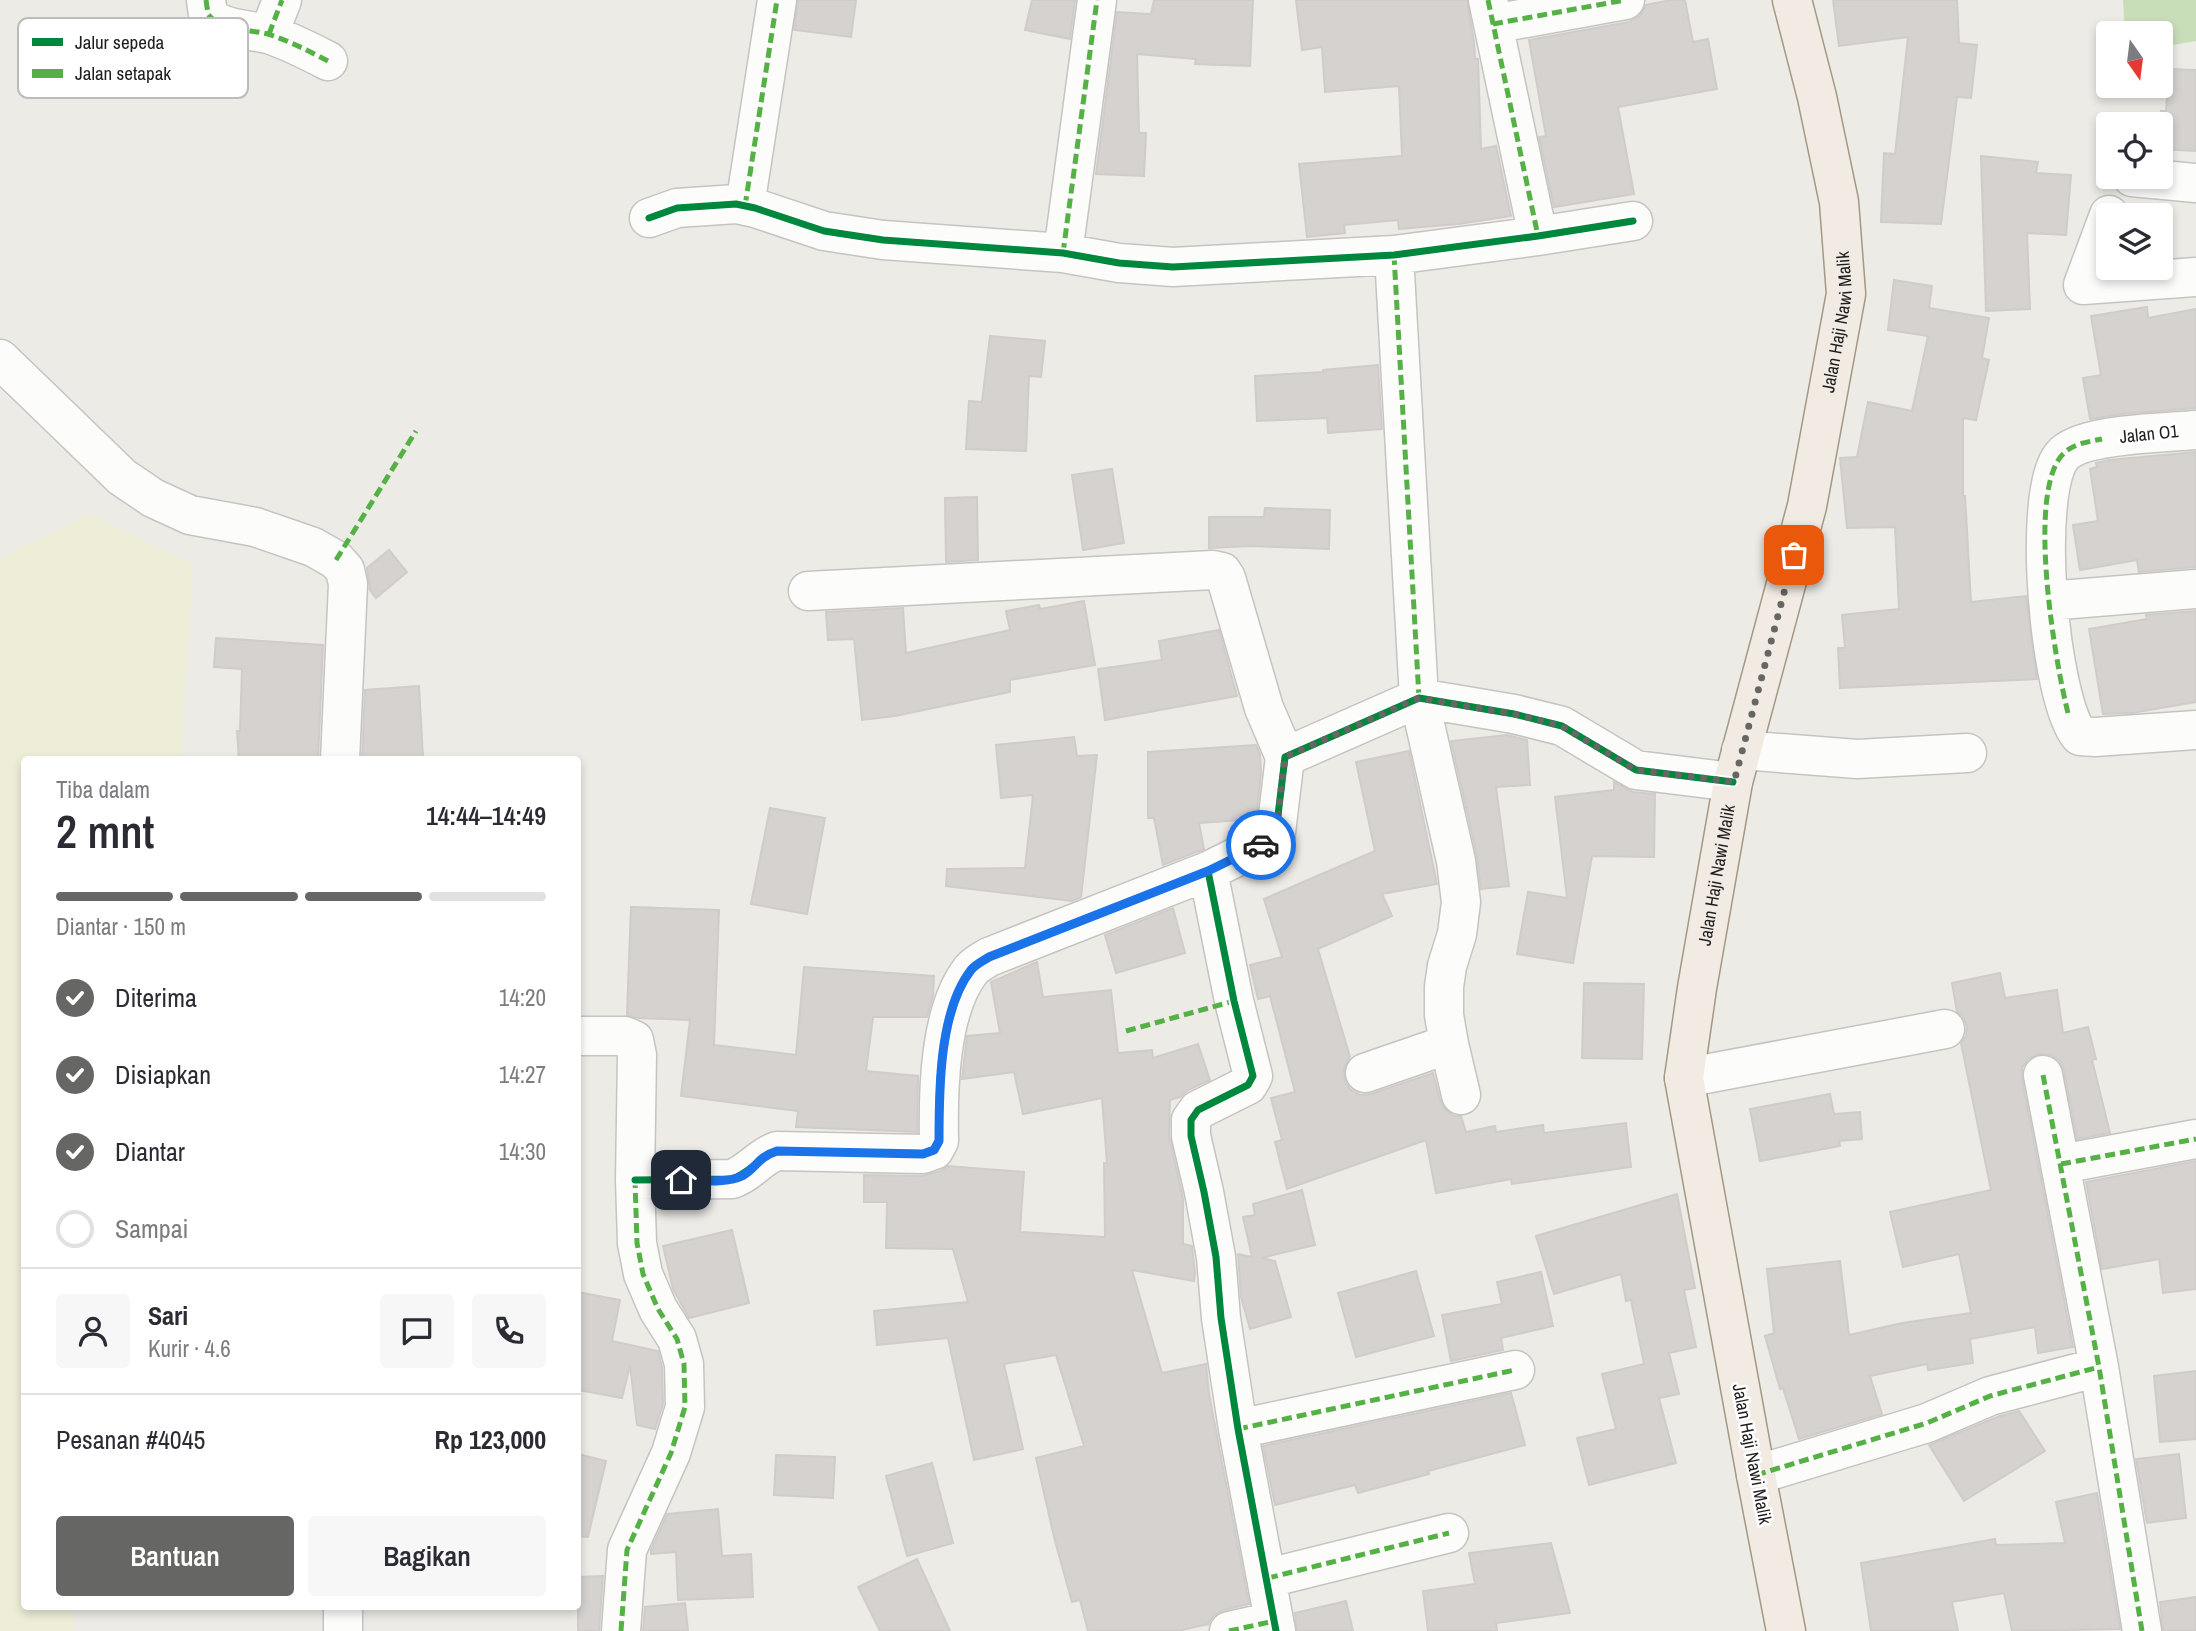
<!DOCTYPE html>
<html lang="id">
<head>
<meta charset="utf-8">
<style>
  :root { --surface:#fff; --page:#f7f7f7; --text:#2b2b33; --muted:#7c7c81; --line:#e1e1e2; --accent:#666664 }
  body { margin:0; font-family:"Archivo Narrow",sans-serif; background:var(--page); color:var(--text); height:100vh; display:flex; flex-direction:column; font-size:26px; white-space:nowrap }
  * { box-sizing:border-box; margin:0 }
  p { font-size:23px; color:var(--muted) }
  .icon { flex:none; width:38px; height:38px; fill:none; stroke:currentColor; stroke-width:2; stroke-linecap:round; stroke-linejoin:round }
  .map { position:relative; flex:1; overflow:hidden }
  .panel { position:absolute; left:21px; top:756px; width:560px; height:854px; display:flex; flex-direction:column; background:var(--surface); border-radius:7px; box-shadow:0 4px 10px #0003 }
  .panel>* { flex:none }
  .needle { width:46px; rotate:166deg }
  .controls { position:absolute; left:2096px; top:21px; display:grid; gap:14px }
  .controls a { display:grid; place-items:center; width:77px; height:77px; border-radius:7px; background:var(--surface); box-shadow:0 4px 10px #0003; font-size:35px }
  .pin { position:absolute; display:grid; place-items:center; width:60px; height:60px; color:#fff; margin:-30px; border-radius:14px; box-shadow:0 4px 10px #0006 }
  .courier { position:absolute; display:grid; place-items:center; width:70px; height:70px; margin:-35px; border:5px solid #1a73e8; border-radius:50%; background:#fff; color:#222; box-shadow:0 2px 9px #0007 }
  .summary em { font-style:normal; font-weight:600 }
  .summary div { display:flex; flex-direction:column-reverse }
  .summary { display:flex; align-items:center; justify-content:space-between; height:119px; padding:0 35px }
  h1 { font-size:46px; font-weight:600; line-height:52px }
  .bar { display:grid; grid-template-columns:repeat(4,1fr); gap:10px 7px; align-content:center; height:84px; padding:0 35px }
  .bar i { height:9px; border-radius:5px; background:var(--line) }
  .bar .current { background:var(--accent) }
  .bar p { grid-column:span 4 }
  .line { display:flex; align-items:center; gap:18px; padding:0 35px; border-top:2px solid var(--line) }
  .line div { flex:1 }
  .round { display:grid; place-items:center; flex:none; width:74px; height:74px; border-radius:7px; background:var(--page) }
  ol { padding:0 35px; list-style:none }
  li { display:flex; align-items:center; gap:21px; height:77px }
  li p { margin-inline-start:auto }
  li .icon { padding:7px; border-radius:50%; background:var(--accent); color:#fff; stroke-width:4 }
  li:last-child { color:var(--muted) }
  li i { width:38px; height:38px; border:4px solid var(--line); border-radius:50% }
  .button { display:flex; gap:14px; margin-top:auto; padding:14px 35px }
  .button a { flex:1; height:80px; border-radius:7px; background:var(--accent); color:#fff; font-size:28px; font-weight:600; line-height:80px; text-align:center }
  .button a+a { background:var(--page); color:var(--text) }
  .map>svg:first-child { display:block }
  .farmland { fill:#eeeed8 }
  .forest { fill:#c8deb9 }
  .building { fill:#d5d2cf; stroke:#d0ccc8; stroke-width:2 }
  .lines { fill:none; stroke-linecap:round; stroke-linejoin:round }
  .minor-casing { stroke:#c5c4c2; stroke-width:41 }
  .major-casing { stroke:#a39883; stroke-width:41 }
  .minor { stroke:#fcfcfb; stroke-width:38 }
  .major { stroke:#f1ebe4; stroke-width:38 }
  .quiet { stroke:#55b145; stroke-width:5; stroke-dasharray:10 5; stroke-linecap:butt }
  .cycleway-casing { stroke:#fff; stroke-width:11 }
  .cycleway { stroke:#00873e; stroke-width:7 }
  .done { stroke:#666664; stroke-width:7; stroke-dasharray:0 12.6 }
  .route { stroke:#1a73e8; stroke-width:9 }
  .labels { text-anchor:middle; stroke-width:5; stroke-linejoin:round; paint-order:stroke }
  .street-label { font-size:18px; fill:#1e1e1e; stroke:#fff }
  .key { fill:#fff; stroke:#bcbcbc; stroke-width:2 }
  .key-label { font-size:19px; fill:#1e1e1e }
</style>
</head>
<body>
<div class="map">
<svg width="2196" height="1631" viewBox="0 0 2196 1631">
  <rect width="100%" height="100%" fill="#edebe6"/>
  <!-- farmland -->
  <path class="farmland" d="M 90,514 L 193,564 L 181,759 L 24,760 L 24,1606 L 85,1607 L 73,1608 L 75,1631 L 0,1631 L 0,558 Z"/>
  <!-- forest -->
  <path class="forest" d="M 2123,0 L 2196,0 L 2196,41 L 2161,47 L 2161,33 L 2125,33 Z"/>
  <!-- building -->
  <path class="building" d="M 798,0 L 856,0 L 851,37 L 794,30 Z
    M 1032,0 L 1075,0 L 1070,39 L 1025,30 Z
    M 1154,0 L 1253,0 L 1250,66 L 1195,64 L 1196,59 L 1137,54 L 1139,133 L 1146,133 L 1144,176 L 1096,174 L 1117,12 L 1151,14 Z
    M 1296,0 L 1467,0 L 1474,42 L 1475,59 L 1478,59 L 1481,149 L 1496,146 L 1511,216 L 1459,224 L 1399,229 L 1398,220 L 1344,225 L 1345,233 L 1307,237 L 1299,164 L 1402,156 L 1399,86 L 1325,92 L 1322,47 L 1302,50 Z
    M 1671,0 L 1685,0 L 1693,42 L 1708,39 L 1717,89 L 1618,107 L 1634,194 L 1554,207 L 1539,137 L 1546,136 L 1529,40 L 1629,22 L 1640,16 L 1646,5 Z
    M 1833,0 L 1957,0 L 1959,43 L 1977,45 L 1971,98 L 1957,97 L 1941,224 L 1881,222 L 1884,153 L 1895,154 L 1908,37 L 1839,46 Z
    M 2169,69 L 2196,70 L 2196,151 L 2161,149 L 2161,111 L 2166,111 Z
    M 1981,156 L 2038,162 L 2036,173 L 2071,175 L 2066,235 L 2027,233 L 2030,309 L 1986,311 Z
    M 1894,280 L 1932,286 L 1929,308 L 1989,318 L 1982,358 L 1989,360 L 1976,420 L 1963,418 L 1963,496 L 1965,496 L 1971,602 L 2026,596 L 2037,679 L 1840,688 L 1838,648 L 1845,648 L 1842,615 L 1899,609 L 1895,527 L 1847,528 L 1840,458 L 1857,457 L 1868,402 L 1912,411 L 1928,336 L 1888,330 Z
    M 2147,307 L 2148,318 L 2196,309 L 2196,408 L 2122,414 L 2090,419 L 2083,378 L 2101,375 L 2091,316 Z
    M 990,336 L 1045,341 L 1041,377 L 1029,376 L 1026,451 L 966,449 L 969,401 L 982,402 Z
    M 1378,365 L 1382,429 L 1328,433 L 1327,418 L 1257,421 L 1255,376 L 1323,372 L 1323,370 Z
    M 2196,452 L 2196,567 L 2139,572 L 2137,560 L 2080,570 L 2073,525 L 2098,521 L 2090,469 L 2097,467 L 2096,463 L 2109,460 Z
    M 1112,469 L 1124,543 L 1083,550 L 1072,475 Z
    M 977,497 L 978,560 L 946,562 L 945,498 Z
    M 1265,508 L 1330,510 L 1329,549 L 1250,546 L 1209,548 L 1209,517 L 1264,517 Z
    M 389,550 L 407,572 L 376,598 L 370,590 L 367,568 Z
    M 1084,601 L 1095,665 L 1010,680 L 1010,692 L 895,716 L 862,720 L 854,639 L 828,640 L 826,612 L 903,608 L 906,653 L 1010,630 L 1006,611 L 1039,605 L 1040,609 Z
    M 2196,611 L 2196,702 L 2132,713 L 2103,714 L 2089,629 L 2147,619 L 2146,615 Z
    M 1219,630 L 1237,696 L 1105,720 L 1098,669 L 1162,660 L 1159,641 Z
    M 216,638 L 323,645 L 318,760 L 239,760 L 237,731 L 240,731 L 242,669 L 214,667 Z
    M 419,686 L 423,757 L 362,760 L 365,690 Z
    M 1507,735 L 1527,740 L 1530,785 L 1496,787 L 1509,886 L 1481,889 L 1477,856 L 1451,741 Z
    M 1074,737 L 1077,756 L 1097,755 L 1081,897 L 1072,901 L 946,886 L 947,869 L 1025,868 L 1033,795 L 1001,798 L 996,745 Z
    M 1256,745 L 1260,754 L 1261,773 L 1256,819 L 1199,823 L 1204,849 L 1163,865 L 1154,818 L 1148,818 L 1148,752 Z
    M 1409,751 L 1437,884 L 1382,894 L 1392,916 L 1318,949 L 1350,1057 L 1344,1068 L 1345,1081 L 1350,1089 L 1360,1095 L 1371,1094 L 1433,1073 L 1440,1100 L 1445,1109 L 1454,1116 L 1461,1116 L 1466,1132 L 1495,1126 L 1496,1132 L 1543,1125 L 1544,1133 L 1626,1123 L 1631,1167 L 1512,1184 L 1511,1179 L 1436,1193 L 1426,1140 L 1287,1189 L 1275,1142 L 1282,1140 L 1271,1098 L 1295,1092 L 1270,996 L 1258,999 L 1250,965 L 1282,957 L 1264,899 L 1375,851 L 1356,762 Z
    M 1614,782 L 1633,792 L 1655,794 L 1654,857 L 1592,856 L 1573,963 L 1517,954 L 1528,892 L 1567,898 L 1555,797 L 1614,790 Z
    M 770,808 L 825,818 L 807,914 L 751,904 Z
    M 631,907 L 719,910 L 714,1045 L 796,1055 L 804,967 L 934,976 L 933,996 L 927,1017 L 873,1017 L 866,1071 L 918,1076 L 917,1132 L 796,1127 L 798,1111 L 681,1096 L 690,1020 L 638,1018 L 627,1015 Z
    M 1173,908 L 1185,953 L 1116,973 L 1105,935 Z
    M 1037,962 L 1043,997 L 1111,990 L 1118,1053 L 1152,1050 L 1153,1058 L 1198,1044 L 1210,1080 L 1188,1090 L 1180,1097 L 1170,1100 L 1169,1136 L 1183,1198 L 1183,1244 L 1192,1246 L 1195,1273 L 1194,1281 L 1132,1270 L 1162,1373 L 1206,1364 L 1209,1394 L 1249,1604 L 1224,1610 L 1214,1615 L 1208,1624 L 1178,1631 L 1088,1631 L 1080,1600 L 1072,1602 L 1055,1541 L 1036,1458 L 1084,1446 L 1056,1355 L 1004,1364 L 1023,1449 L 974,1460 L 948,1338 L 877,1345 L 874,1311 L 968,1302 L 953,1249 L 886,1248 L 887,1202 L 864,1202 L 864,1175 L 923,1176 L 941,1171 L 947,1166 L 1024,1172 L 1020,1232 L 1105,1237 L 1104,1163 L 1107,1163 L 1102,1098 L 1023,1114 L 1014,1072 L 962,1079 L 967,1036 L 1000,1033 L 991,982 Z
    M 2000,973 L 2005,998 L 2057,990 L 2063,1033 L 2088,1027 L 2096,1059 L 2092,1060 L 2110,1133 L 2077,1139 L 2064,1071 L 2060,1061 L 2051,1055 L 2038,1054 L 2028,1059 L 2022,1068 L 2022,1079 L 2073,1347 L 2038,1353 L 2035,1327 L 1970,1339 L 1973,1363 L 1928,1370 L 1927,1364 L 1870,1376 L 1882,1414 L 1799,1439 L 1783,1388 L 1780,1389 L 1765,1336 L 1774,1333 L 1767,1269 L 1840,1261 L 1849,1335 L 1902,1323 L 1971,1313 L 1959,1254 L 1903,1267 L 1890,1212 L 1991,1190 L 1961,1043 L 1966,1036 L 1967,1026 L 1962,1015 L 1957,1012 L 1952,983 Z
    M 1584,983 L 1644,984 L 1642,1059 L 1582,1058 Z
    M 1830,1094 L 1834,1114 L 1860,1112 L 1862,1139 L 1839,1141 L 1840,1146 L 1760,1161 L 1750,1109 Z
    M 2196,1161 L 2196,1289 L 2163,1293 L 2159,1259 L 2102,1269 L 2086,1182 Z
    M 1302,1190 L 1315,1245 L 1261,1258 L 1275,1261 L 1291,1317 L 1250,1329 L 1241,1297 L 1238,1254 L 1252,1257 L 1243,1217 L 1255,1215 L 1253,1204 Z
    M 1677,1194 L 1695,1288 L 1684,1290 L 1696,1347 L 1669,1353 L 1679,1394 L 1659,1398 L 1676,1463 L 1589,1485 L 1577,1438 L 1616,1429 L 1602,1374 L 1644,1364 L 1631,1300 L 1626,1301 L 1621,1274 L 1554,1294 L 1536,1236 Z
    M 732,1230 L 749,1303 L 689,1318 L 673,1289 L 663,1246 Z
    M 1416,1271 L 1434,1336 L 1356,1357 L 1338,1293 Z
    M 1541,1272 L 1553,1326 L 1501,1338 L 1503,1350 L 1451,1361 L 1442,1315 L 1502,1304 L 1497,1282 Z
    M 578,1292 L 620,1300 L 612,1341 L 658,1351 L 662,1367 L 663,1404 L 655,1429 L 637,1425 L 630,1365 L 622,1398 L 578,1390 Z
    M 2196,1371 L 2196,1439 L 2160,1442 L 2154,1376 Z
    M 1511,1393 L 1525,1445 L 1428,1471 L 1429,1474 L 1358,1493 L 1355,1485 L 1275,1505 L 1263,1446 Z
    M 2019,1411 L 2045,1451 L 1964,1501 L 1929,1445 L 1997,1417 Z
    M 578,1454 L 606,1461 L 588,1537 L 578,1536 Z
    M 2179,1454 L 2186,1518 L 2147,1523 L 2136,1459 Z
    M 776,1455 L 835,1457 L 833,1498 L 774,1495 Z
    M 932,1463 L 953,1543 L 907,1556 L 886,1476 Z
    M 2097,1493 L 2120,1629 L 2012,1631 L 2004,1593 L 1952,1602 L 1958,1631 L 1871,1631 L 1861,1563 L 1995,1539 L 1996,1545 L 2065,1543 L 2056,1502 Z
    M 718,1509 L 722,1556 L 751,1554 L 753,1597 L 678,1600 L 676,1552 L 651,1554 L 651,1550 L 667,1514 Z
    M 1551,1543 L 1570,1613 L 1496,1623 L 1497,1631 L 1428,1631 L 1423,1591 L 1475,1584 L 1469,1553 Z
    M 917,1559 L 950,1631 L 880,1631 L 858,1587 Z
    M 603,1576 L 599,1631 L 578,1631 L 578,1577 Z
    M 2196,1597 L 2196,1631 L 2163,1631 L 2160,1602 Z
    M 1346,1601 L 1353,1631 L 1297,1631 L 1295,1613 Z
    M 685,1603 L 688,1631 L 643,1631 L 645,1607 Z"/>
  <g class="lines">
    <!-- minor casing -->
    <g class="minor-casing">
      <path id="minor" d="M 206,0 L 208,14 C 220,31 252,29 271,35 C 291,42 309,51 328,61
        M 1488,0 L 1538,236
        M 1493,24 L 1625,0
        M 269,34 L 282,0
        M 2132,177 L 2196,183
        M 745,206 L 777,0
        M 2109,215 L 2083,285 L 2196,277
        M 649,218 L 677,208 L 736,204 L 755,208 L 824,231 L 883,240 L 1063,253 L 1119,263 L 1173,267 L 1394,255 L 1538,236 L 1633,221
        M 1063,253 L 1097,0
        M 1394,255 L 1419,698 L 1456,861 L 1461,902 L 1457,934 L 1447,966 L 1444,987 L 1444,1015 L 1449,1044 L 1461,1095
        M 0,359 L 122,477 L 153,498 L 190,515 L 255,527 L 313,547 L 336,560 L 345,570 L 348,584 L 340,760
        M 2196,430 C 2165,433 2081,433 2062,456 C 2031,492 2049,701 2080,736 L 2095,737 L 2196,730
        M 808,591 L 1213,570 L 1222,572 L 1226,578 L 1264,708 L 1285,757
        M 2048,601 L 2196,589
        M 1741,750 L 1857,759 L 1967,753
        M 1208,871 L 1234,1001 L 1253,1076 L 1248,1085 L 1198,1110 L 1191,1120 L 1191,1136 L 1204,1192 L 1216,1257 L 1221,1318 L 1238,1429 L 1276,1631
        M 578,1036 L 625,1036 L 634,1040 L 637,1055 L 635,1180 L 637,1243 L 643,1274 L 658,1309 L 677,1339 L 684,1364 L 685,1407 L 671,1453 L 627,1550 L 621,1631
        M 1365,1073 L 1449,1044
        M 2043,1075 L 2099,1367 L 2142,1631
        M 1684,1078 L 1945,1029
        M 2061,1164 L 2196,1139
        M 635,1180 L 732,1179 C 750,1173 759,1157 777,1151 L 923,1154 L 934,1150 L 939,1141 C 938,1091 939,1011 971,970 C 976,964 983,961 989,957 L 1208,871 L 1261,845 L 1276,832 L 1285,757 L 1419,698 L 1514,714 L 1562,726 L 1636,770 L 1733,782
        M 1238,1429 L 1515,1370
        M 1756,1475 L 1927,1423 L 1990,1396 L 2099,1367
        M 1268,1578 L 1449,1533
        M 343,1631 L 343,1606
        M 1229,1631 L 1274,1621"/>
    </g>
    <!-- major casing -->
    <g class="major-casing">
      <g id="major">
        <path id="s1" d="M 1786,1631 L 1756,1475 L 1684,1078 L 1697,988 L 1733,782 L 1807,506 L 1846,294 L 1839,202 L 1817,97 L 1792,0"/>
      </g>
    </g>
    <!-- minor -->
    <use href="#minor" class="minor"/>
    <!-- major -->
    <use href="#major" class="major"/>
    <!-- quiet -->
    <path class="quiet" d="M 206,0 L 208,14 C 220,31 252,29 271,35 C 291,42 309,51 328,61
      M 1488,0 L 1538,236
      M 1493,24 L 1625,0
      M 269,34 L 282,0
      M 745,206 L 777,0
      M 1063,253 L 1097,0
      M 1394,255 L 1419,698
      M 336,560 L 416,431
      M 2068,713 C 2055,662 2026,492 2063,454 C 2074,443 2088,442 2102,439
      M 1126,1031 L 1234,1001
      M 2043,1075 L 2099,1367 L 2142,1631
      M 2061,1164 L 2196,1139
      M 1238,1429 L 1515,1370
      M 1756,1475 L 1927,1423 L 1990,1396 L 2099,1367
      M 1268,1578 L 1449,1533
      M 621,1631 L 627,1550 L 671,1453 L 685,1407 L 684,1364 L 677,1339 L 658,1309 L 643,1274 L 637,1243 L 635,1180
      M 1229,1631 L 1274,1621"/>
    <!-- cycleway casing -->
    <g class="cycleway-casing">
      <path id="cycleway" d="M 649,218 L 677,208 L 736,204 L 755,208 L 824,231 L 883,240 L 1063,253 L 1119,263 L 1173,267 L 1394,255 L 1538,236 L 1633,221
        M 1208,871 L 1234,1001 L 1253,1076 L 1248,1085 L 1198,1110 L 1191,1120 L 1191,1136 L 1204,1192 L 1216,1257 L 1221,1318 L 1238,1429 L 1276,1631
        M 635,1180 L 732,1179 C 750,1173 759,1157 777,1151 L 923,1154 L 934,1150 L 939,1141 C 938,1091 939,1011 971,970 C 976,964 983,961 989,957 L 1208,871 L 1261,845 L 1276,832 L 1285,757 L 1419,698 L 1514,714 L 1562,726 L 1636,770 L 1733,782"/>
    </g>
    <!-- cycleway -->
    <use href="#cycleway" class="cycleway"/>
  </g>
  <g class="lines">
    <!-- done -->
    <path class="done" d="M 1261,845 L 1276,832 L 1285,757 L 1419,698 L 1514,714 L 1562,726 L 1636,770 L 1734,782 L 1794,555"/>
    <!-- route -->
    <path class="route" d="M 681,1180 C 699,1180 725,1184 742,1176 C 757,1168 756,1158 777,1151 L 923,1154 L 934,1150 L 939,1141 C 939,1091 939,1011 971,970 C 976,964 983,961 989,957 L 1208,871 L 1261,845"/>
  </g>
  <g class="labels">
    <!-- street labels -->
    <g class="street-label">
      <text dy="6" stroke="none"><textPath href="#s1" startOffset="1335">Jalan Haji Nawi Malik</textPath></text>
      <text transform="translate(2149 434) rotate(-6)" y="6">Jalan O1</text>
      <text dy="6" stroke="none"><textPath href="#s1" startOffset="768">Jalan Haji Nawi Malik</textPath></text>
      <text transform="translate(1752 1454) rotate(79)" y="6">Jalan Haji Nawi Malik</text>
    </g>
  </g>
  <!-- legend -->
  <rect x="18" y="18" width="230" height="80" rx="10" class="key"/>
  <rect x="32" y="38" width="31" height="8" fill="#00873e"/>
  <rect x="32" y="69" width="31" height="9" fill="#55b145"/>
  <g class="key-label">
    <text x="75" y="49">Jalur sepeda</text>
    <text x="75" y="80">Jalan setapak</text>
  </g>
</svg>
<div class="controls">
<a><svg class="needle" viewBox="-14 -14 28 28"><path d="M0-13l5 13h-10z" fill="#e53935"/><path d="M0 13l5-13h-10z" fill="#7c7c81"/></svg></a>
<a><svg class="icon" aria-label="locate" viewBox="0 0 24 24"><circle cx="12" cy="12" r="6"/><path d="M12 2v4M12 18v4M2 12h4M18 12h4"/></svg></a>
<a><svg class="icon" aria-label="layers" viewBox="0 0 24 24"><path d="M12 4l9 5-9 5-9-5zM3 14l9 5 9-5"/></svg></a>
</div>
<div class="pin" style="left:1794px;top:555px;background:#ea580c"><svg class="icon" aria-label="bag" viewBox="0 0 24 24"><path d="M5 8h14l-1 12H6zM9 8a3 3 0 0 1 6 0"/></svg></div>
<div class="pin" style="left:681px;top:1180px;background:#1f2937"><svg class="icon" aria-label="home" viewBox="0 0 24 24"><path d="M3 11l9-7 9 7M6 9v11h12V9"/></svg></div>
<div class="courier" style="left:1261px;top:845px"><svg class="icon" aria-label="car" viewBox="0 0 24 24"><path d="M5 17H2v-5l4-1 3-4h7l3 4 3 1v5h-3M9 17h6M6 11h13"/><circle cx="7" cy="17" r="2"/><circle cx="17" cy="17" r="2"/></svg></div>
<section class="panel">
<div class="summary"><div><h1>2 mnt</h1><p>Tiba dalam</p></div><em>14:44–14:49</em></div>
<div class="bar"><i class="current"></i><i class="current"></i><i class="current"></i><i></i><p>Diantar · 150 m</p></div>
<ol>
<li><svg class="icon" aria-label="check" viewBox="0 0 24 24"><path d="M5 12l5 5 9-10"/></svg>Diterima<p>14:20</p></li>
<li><svg class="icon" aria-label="check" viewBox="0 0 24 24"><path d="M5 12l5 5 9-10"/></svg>Disiapkan<p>14:27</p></li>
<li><svg class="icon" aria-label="check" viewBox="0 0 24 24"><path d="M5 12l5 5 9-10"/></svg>Diantar<p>14:30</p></li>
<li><i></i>Sampai</li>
</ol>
<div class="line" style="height:126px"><a class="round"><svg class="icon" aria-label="person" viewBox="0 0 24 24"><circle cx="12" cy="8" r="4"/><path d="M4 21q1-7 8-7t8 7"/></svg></a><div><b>Sari</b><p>Kurir · 4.6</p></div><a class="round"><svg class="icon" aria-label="chat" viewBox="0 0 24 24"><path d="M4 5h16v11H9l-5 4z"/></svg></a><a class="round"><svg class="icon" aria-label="phone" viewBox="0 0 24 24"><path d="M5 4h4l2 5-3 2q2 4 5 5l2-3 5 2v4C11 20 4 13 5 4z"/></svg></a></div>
<div class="line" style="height:91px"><div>Pesanan #4045</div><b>Rp 123,000</b></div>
<div class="button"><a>Bantuan</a><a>Bagikan</a></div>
</section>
</div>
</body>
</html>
